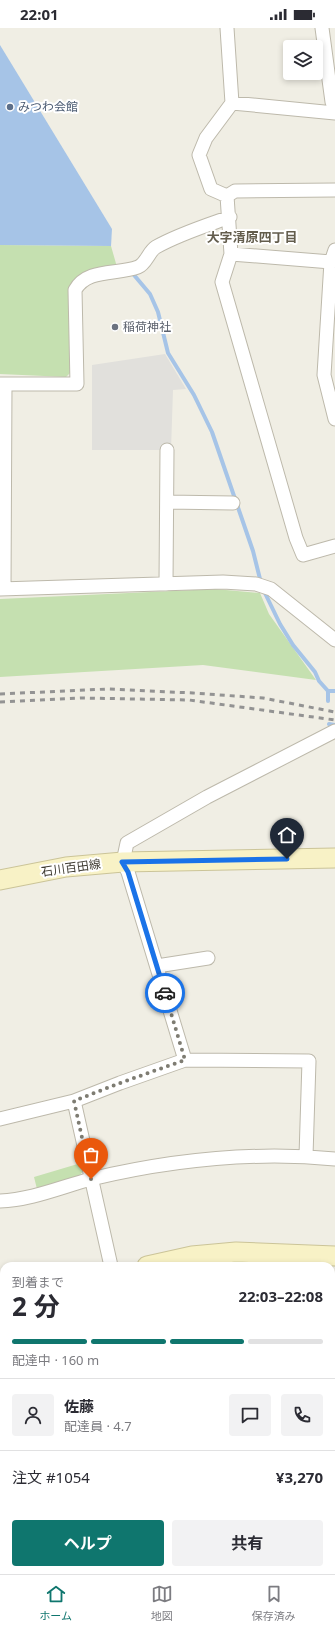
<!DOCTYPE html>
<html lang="ja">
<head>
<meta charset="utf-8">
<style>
  :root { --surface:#fff; --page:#f2f2f3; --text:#2b2b33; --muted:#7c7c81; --line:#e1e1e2; --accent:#0f766e }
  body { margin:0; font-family:"Noto Sans","Noto Sans JP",sans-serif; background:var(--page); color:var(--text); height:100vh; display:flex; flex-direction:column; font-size:15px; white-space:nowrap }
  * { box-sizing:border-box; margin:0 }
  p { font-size:13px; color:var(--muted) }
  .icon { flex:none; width:22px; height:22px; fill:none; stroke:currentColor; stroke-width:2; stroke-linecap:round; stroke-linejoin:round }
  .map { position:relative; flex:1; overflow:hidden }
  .drawer { position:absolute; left:0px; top:1234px; width:335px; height:312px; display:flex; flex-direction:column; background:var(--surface); border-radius:12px 12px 0 0; box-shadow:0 2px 6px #0003 }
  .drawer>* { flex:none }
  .fabs { position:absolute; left:283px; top:12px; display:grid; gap:8px }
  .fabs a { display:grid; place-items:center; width:40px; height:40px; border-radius:4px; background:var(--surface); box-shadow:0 2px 6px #0003; font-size:20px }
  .pin { position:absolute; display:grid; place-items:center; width:34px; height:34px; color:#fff; margin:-41px -17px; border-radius:50% 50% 50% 0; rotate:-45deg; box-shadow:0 0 4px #0007 }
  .pin .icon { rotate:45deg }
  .courier { position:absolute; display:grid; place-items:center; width:40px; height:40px; margin:-20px; border:3px solid #1a73e8; border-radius:50%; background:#fff; color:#222; box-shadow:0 1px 5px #0007 }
  .summary em { font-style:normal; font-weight:700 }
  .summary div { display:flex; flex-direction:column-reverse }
  .summary { display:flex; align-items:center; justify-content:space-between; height:68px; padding:0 12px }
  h1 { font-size:26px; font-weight:700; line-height:30px }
  .bar { display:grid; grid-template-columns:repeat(4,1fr); gap:6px 4px; align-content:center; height:48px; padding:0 12px }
  .bar i { height:5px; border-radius:3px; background:var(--line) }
  .bar .current { background:var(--accent) }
  .bar p { grid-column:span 4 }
  .line { display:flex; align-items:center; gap:10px; padding:0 12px; border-top:1px solid var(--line) }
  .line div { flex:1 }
  .round { display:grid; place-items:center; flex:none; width:42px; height:42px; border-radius:4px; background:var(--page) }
  .button { display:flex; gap:8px; margin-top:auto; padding:8px 12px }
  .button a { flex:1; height:46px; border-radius:4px; background:var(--accent); color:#fff; font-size:16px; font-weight:700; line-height:46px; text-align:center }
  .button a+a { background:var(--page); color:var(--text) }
  .status { display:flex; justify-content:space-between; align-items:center; height:28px; padding:0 20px; background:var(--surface); direction:ltr }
  .status svg { height:11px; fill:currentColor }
  .menu { display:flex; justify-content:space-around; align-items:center; height:56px; border-top:1px solid var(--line); background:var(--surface); font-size:11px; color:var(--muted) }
  .menu a { display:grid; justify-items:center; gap:2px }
  .menu .current { color:var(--accent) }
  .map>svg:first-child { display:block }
  .green { fill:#c5e0b0 }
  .parking { fill:#e1e0dc }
  .water { fill:#a6c4e7 }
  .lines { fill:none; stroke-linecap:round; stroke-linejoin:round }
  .stream { stroke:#a6c4e7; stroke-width:4 }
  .street-casing { stroke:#bdb9ab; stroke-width:15 }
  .secondary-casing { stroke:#cbc498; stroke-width:21 }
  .street { stroke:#fff; stroke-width:13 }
  .secondary { stroke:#f8f2c6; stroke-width:19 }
  .rail { stroke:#939393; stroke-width:3; stroke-dasharray:5 5; stroke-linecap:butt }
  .done { stroke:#7e7c72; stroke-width:4; stroke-dasharray:0 7.2 }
  .route { stroke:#1a73e8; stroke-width:5 }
  .service-dot { fill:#5c6f8a; stroke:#fff; stroke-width:1.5 }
  .worship-dot { fill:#6b7280; stroke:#fff; stroke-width:1.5 }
  .labels { text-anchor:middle; stroke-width:4; stroke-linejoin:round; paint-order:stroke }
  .service-label { font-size:12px; fill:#4e5e75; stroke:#fff; text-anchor:start }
  .worship-label { font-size:12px; fill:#5b616d; stroke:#fff; text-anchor:start }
  .street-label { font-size:12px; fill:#413e35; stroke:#fff }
  .neighbourhood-label { font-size:13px; font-weight:bold; fill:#635d4d; stroke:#fff }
</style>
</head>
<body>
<div class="status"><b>22:01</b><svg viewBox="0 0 49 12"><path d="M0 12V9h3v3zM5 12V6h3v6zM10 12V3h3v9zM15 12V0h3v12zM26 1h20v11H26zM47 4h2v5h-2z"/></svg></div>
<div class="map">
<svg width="335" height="1546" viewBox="0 0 335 1546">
  <rect width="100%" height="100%" fill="#f0eee4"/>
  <!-- green -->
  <path class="green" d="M 0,217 L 111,218 L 117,239 L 81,247 L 72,343 L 66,349 L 0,346 Z
    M 215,561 L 260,565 L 269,586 L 316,652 L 203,637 L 0,649 L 0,571 Z
    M 81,1135 L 83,1143 L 78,1150 L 37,1161 L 34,1149 Z
    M 30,1542 L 51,1542 L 60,1546 L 27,1546 Z"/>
  <!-- parking -->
  <path class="parking" d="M 165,326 L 186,361 L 173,362 L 171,422 L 92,422 L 92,337 Z"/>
  <!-- water -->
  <path class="water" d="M 0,17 L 112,201 L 111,218 L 0,217 Z"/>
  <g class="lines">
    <!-- stream -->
    <path class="stream" d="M 134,247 L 150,266 L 158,284 L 168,325 L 194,367 L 212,404 L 253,523 L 261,555
      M 263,561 L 280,596 L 293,617 L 315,644 L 319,653 L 328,663 L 328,673
      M 328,663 L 335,663
      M 329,696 L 335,697"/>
    <!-- street casing -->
    <g class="street-casing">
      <path id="street" d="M 227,0 L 232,75 L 206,110 L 199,127 L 211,161 L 227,168 L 231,226 L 222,254 L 296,510 L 303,527 L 335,518
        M 322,0 L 332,74 L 335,79
        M 232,75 L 335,85
        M 227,168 L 235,163 L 335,162
        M 335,222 L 331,234 L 324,347 L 335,391
        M 231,226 L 331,234
        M 0,356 L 77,356 L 75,262 C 87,240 117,247 138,239 C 146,236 149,223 156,219 C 179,206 205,198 230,189
        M 167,474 L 233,475
        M 166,556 L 167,422
        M 0,561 L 223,554 L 256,556 L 271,561 L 335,612
        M 4,561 L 5,356
        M 157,938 L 208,930
        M 185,1032 L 128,844 L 123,834 L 127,815 L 207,769 L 335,703
        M 0,1091 L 74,1073
        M 0,1173 C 31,1172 61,1159 91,1151 C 171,1132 253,1123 335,1131
        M 111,1238 L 74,1073 L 120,1055 L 185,1032 L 309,1033 L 306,1128
        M 331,1322 L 335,1300
        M 0,1372 L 4,1368
        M 0,1462 L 4,1457
        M 331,1488 L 335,1482
        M 331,1530 L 335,1533
        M 148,1546 L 152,1542
        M 293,1546 L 296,1542"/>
    </g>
    <!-- secondary casing -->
    <g class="secondary-casing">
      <path id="secondary" d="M 0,852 L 66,839 L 123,834 L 335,830
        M 147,1238 L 192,1228 L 236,1224 L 335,1228
        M 0,1280 L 4,1279
        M 0,1515 L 4,1515
        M 80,1542 L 89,1546"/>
    </g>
    <!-- street -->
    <use href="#street" class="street"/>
    <!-- secondary -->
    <use href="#secondary" class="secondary"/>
    <!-- rail -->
    <path class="rail" d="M 0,666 L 108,661 L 193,665 L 263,670 L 335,684
      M 0,674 L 82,670 L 189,672 L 335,692"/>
  </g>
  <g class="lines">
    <!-- done -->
    <path class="done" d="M 91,1151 L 74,1073 L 120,1055 L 185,1032 L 165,965"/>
    <!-- route -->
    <path class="route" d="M 165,965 L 128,844 L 122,834 L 287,831"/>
  </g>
  <!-- markers -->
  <circle class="service-dot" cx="10" cy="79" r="4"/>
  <circle class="worship-dot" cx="115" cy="299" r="4"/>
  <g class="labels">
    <!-- service labels -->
    <g class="service-label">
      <text x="18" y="83">みつわ会館</text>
    </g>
    <!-- worship labels -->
    <g class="worship-label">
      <text x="123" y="303">稲荷神社</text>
    </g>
    <!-- street labels -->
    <g class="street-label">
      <text transform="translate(71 840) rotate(-8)" y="4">石川百田線</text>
    </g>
    <!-- neighbourhood labels -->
    <g class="neighbourhood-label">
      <text x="252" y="214">大字清原四丁目</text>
    </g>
  </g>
</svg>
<div class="fabs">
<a><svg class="icon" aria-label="layers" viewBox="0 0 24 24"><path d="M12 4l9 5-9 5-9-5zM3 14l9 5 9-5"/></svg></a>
</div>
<div class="pin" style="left:91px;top:1151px;background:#ea580c"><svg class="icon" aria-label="bag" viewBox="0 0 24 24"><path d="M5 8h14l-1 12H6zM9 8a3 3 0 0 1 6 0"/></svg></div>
<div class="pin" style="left:287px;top:831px;background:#1f2937"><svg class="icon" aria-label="home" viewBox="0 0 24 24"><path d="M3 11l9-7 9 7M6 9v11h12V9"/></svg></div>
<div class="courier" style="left:165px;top:965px"><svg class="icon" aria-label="car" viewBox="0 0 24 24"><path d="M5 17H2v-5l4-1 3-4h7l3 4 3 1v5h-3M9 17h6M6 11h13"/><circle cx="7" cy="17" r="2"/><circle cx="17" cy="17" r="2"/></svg></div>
<section class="drawer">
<div class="summary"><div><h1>2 分</h1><p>到着まで</p></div><em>22:03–22:08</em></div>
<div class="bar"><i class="current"></i><i class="current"></i><i class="current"></i><i></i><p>配達中 · 160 m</p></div>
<div class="line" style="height:72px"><a class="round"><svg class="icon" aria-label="person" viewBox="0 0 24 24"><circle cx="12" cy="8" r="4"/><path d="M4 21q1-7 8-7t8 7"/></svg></a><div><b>佐藤</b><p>配達員 · 4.7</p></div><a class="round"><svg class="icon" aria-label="chat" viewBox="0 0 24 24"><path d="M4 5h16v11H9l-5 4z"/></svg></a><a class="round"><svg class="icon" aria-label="phone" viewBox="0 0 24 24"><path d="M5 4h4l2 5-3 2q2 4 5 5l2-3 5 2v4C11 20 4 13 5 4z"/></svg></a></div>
<div class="line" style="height:52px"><div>注文 #1054</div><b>¥3,270</b></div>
<div class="button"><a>ヘルプ</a><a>共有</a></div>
</section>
</div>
<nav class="menu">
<a class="current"><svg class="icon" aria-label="home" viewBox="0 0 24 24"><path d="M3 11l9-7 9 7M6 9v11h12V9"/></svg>ホーム</a>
<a><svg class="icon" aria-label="map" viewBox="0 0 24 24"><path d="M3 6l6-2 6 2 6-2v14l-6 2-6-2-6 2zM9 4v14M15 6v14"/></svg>地図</a>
<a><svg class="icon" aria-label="saved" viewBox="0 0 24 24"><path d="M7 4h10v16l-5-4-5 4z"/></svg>保存済み</a>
</nav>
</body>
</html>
